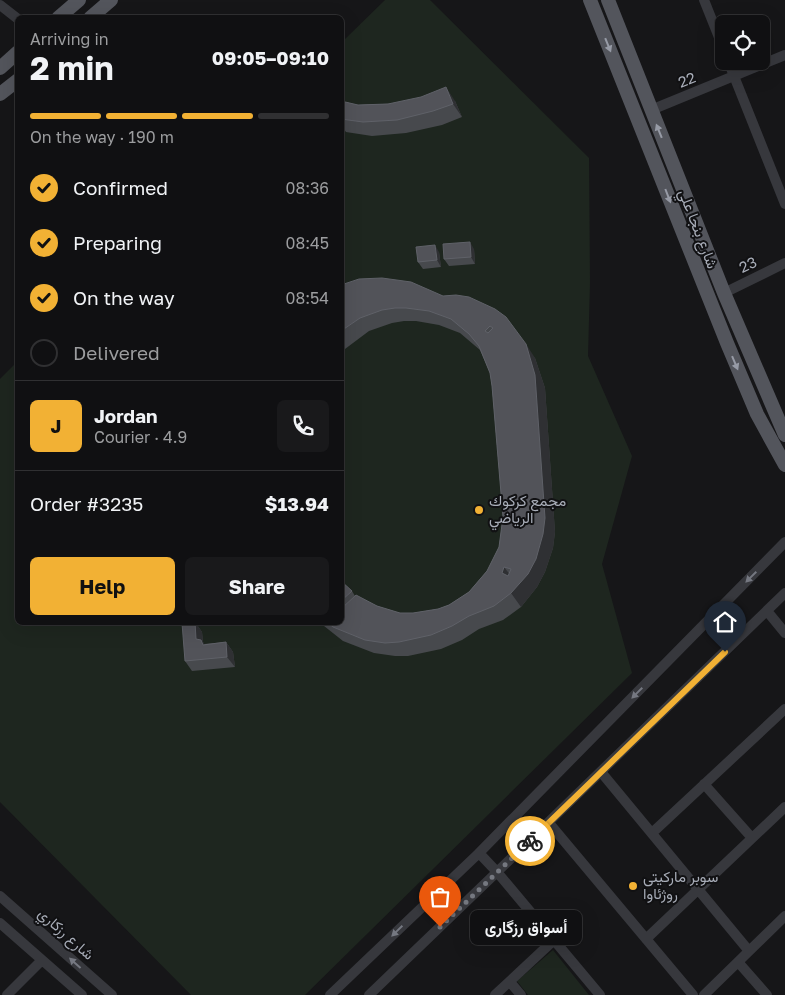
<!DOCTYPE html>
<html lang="en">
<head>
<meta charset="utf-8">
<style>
  :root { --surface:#101012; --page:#19191b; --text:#f1f3f6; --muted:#9c9d9f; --line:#303032; --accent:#f2b134 }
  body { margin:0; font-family:"Golos Text",Vazirmatn,sans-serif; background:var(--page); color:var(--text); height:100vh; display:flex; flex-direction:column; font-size:19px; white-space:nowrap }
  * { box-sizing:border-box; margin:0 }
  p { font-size:16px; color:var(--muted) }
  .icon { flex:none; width:28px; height:28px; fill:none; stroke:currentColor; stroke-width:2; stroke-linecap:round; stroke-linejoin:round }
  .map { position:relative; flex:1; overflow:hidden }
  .sheet { position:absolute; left:15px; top:15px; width:329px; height:610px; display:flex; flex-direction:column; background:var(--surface); border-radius:8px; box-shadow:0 5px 20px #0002,0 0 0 1px var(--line) }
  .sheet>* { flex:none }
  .controls { position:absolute; left:715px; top:15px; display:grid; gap:10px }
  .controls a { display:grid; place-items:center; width:55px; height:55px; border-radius:8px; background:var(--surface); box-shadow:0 5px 20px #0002,0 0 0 1px var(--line); font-size:25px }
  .pin { position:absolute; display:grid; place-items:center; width:42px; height:42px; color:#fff; margin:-51px -21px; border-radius:50% 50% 50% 0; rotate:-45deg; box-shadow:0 0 5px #0007 }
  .pin .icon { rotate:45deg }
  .courier { position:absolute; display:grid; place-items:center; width:50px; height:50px; margin:-25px; border:4px solid #f2b134; border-radius:50%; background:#fff; color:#222; box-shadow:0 1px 6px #0007 }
  .bubble { position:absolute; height:35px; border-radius:8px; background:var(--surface); box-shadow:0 5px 20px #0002,0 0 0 1px var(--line); font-size:16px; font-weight:700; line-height:35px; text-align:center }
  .head em { font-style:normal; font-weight:700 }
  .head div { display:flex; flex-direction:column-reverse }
  .head { display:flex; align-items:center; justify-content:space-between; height:85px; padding:0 15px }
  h1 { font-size:32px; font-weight:700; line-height:38px }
  .bar { display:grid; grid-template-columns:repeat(4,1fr); gap:8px 5px; align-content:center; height:60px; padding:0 15px }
  .bar i { height:6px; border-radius:4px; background:var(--line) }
  .bar .active { background:var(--accent) }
  .bar p { grid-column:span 4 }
  .line { display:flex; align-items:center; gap:12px; padding:0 15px; border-top:1px solid var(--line) }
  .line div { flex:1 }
  .round { display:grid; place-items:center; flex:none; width:52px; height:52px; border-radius:8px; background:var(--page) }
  ol { padding:0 15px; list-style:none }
  li { display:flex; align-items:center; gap:15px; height:55px }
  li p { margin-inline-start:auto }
  li .icon { padding:5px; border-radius:50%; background:var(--accent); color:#111; stroke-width:4 }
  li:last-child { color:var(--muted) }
  li i { width:28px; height:28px; border:2px solid var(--line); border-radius:50% }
  .cta { display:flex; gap:10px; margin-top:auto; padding:10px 15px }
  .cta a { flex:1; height:58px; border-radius:8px; background:var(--accent); color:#111; font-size:20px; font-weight:700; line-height:58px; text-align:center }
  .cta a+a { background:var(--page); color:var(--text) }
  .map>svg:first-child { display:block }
  .green { fill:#1e261f }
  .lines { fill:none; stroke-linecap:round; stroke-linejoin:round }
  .minor { stroke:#37383d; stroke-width:10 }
  .major { stroke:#53555c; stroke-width:14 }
  .wall { fill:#47494d }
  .shaded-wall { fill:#2f3033 }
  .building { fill:#525359; stroke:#5f6168; fill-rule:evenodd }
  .oneway { fill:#979ba6 }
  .oneway2 { fill:#757881 }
  .done { stroke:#757880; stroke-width:5; stroke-dasharray:0 9 }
  .route { stroke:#f2b134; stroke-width:6 }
  .poi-dot { fill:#f2b134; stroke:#111113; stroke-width:2 }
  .labels { text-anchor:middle; stroke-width:4; stroke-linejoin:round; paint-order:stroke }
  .street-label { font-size:15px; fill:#a8adb8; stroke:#111113 }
  .poi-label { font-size:15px; fill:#a8adb8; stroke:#111113; text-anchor:start }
</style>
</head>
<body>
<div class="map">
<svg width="785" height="995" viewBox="0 0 785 995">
  <rect width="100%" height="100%" fill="#161618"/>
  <!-- green -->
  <path class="green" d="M 385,0 L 430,0 L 589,158 L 590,283 L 588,356 L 632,456 L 602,564 L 632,673 L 305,995 L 191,995 L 0,802 L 0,379 L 17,362 L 18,622 L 341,622 L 341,43 Z
    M 553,950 L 589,995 L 528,995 L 517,981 Z"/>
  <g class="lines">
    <!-- minor -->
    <path class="minor" d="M 704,0 L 724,50
      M 0,5 L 18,19
      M 728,61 L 785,204
      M 651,110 L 785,55
      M 724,293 L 785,263
      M 767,611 L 785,633
      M 601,772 L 749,951
      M 704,784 L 752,838
      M 549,823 L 693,995
      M 652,833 L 785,709
      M 479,853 L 497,872 L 600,995
      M 0,896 L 112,995
      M 0,923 L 82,995
      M 646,939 L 785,807
      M 738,962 L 767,995
      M 510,982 L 521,995
      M 7,995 L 42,960
      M 330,995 L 479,853 L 785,542
      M 369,995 L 497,872 L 785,593
      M 495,995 L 554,940
      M 704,995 L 785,916"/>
    <!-- major -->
    <path class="major" d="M 590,0 L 727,343 L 757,414 L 785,465
      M 608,0 L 724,293 L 785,435
      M 58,18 L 79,0
      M 90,18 L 111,0
      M 0,68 L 18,52
      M 0,94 L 18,80"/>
  </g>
  <!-- wall -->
  <path class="wall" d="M 341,101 L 358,105 L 455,101 L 462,117 L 442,125 L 406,133 L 372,136 L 346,132 L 341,125 Z
    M 474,249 L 475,264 L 449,266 L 444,259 Z
    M 439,252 L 441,267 L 423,269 L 418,262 Z
    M 341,285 L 443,296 L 456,295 L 535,358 L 545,388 L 555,532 L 553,548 L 545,572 L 537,587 L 521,607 L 503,620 L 479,629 L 462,640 L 441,649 L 408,656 L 395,656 L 374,653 L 343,641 L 319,622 L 341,622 L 341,581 L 352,591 L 355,596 L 377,606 L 400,613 L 413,613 L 438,609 L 449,605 L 469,592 L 487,571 L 499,547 L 503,517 L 492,386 L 490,373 L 480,350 L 460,333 L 439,325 L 416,321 L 404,321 L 392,323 L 369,331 L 345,349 L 341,346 Z
    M 195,622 L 202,632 L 203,642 L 204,644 L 226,642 L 233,652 L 235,667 L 192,671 L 185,661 Z"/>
  <!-- shaded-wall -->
  <path class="shaded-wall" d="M 446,87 L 455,101 L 462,117 L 453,104 Z
    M 470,242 L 474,249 L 475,264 L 471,257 Z
    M 435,245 L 439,252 L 441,267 L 437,260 Z
    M 526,344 L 535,358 L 545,388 L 555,532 L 553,548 L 545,572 L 537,587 L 521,607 L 511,593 Z
    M 504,567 L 514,580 L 502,573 Z
    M 195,622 L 202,632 L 203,642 L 208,650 L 196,639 Z
    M 226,642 L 233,652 L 235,667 L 227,657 Z"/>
  <!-- building -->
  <path class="building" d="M 446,87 L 453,104 L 433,111 L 397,120 L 363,122 L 341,119 L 341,101 L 358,105 L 388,104 L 421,97 Z
    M 470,242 L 471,257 L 444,259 L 443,244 Z
    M 435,245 L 437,260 L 418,262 L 416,247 Z
    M 382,278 L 411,282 L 443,296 L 456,295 L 469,297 L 495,309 L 506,317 L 526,344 L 535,375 L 545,518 L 543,534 L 536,559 L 528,574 L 511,593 L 494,606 L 469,616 L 452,626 L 431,635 L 399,642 L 385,643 L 365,640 L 333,627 L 327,622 L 341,622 L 341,609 L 356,595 L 377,606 L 400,613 L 413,613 L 438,609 L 449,605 L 469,592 L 487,571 L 499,547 L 503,517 L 492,386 L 490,373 L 479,346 L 469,334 L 451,319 L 429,311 L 406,308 L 395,308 L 382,310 L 360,318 L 341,331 L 341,285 L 359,279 ZM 490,326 L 493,328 L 488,333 L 485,331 ZM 504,567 L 511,569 L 508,576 L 502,573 Z
    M 341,581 L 352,591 L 341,601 Z
    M 189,622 L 195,622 L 196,639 L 201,640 L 203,645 L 226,642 L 227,657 L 185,661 L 182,623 Z"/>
  <!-- one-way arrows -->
  <defs><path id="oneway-solid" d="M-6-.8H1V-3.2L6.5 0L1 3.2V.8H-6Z" transform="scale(1.25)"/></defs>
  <g class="oneway">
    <use href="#oneway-solid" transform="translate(608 45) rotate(68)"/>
    <use href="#oneway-solid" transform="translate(659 131) rotate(-112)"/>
    <use href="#oneway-solid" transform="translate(668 196) rotate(69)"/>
    <use href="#oneway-solid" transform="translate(735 363) rotate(67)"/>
  </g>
  <g class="oneway2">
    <use href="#oneway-solid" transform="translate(751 577) rotate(135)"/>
    <use href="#oneway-solid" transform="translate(637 693) rotate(135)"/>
    <use href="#oneway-solid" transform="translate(397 931) rotate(136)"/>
    <use href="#oneway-solid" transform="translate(75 963) rotate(-138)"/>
  </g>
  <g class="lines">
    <!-- done -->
    <path class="done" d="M 440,927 L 530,841"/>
    <!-- route -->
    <path class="route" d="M 530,841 L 725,652"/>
  </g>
  <!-- markers -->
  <g class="poi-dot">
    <circle cx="479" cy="510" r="5"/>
    <circle cx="633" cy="886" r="5"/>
  </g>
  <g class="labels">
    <!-- street labels -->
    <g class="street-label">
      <text transform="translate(687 80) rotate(-22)" y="5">22</text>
      <text transform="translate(698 229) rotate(69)" y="5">شارع بنجا علي</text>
      <text transform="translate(748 265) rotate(-26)" y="5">23</text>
      <text transform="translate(66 934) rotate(42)" y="5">شارع رزكاري</text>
    </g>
    <!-- poi labels -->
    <g class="poi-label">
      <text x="489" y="506">مجمع كركوك<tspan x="489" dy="17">الرياضي</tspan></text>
      <text x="643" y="882">سوبر ماركيتى<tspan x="643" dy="17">روژئاوا</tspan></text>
    </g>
  </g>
</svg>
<div class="controls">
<a><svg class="icon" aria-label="locate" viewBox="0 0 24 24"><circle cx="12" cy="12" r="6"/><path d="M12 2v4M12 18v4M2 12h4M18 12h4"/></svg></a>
</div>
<div class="pin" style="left:440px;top:927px;background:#ea580c"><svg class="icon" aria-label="bag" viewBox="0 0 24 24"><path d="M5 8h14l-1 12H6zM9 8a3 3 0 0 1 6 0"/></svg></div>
<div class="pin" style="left:725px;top:652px;background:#1f2937"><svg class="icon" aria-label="home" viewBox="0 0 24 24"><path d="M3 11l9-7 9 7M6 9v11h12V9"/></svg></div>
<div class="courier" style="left:530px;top:841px"><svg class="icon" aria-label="bike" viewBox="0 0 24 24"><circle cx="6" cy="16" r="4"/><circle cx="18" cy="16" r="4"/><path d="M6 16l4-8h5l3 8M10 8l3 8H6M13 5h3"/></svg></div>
<div class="bubble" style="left:470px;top:910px;width:112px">أسواق رزگارى</div>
<section class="sheet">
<div class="head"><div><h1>2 min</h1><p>Arriving in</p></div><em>09:05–09:10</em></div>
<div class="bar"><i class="active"></i><i class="active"></i><i class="active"></i><i></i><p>On the way · 190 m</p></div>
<ol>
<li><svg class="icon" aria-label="check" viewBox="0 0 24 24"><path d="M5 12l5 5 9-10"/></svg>Confirmed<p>08:36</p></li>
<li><svg class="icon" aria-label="check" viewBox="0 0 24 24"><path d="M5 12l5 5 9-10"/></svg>Preparing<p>08:45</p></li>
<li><svg class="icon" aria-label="check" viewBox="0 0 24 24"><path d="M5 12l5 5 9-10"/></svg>On the way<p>08:54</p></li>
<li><i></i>Delivered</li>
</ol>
<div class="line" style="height:90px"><b class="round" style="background:var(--accent);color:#111">J</b><div><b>Jordan</b><p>Courier · 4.9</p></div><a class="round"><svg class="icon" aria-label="phone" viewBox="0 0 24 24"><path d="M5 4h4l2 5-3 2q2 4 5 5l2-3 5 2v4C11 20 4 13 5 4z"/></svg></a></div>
<div class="line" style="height:65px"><div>Order #3235</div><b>$13.94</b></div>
<div class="cta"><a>Help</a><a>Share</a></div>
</section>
</div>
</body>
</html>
